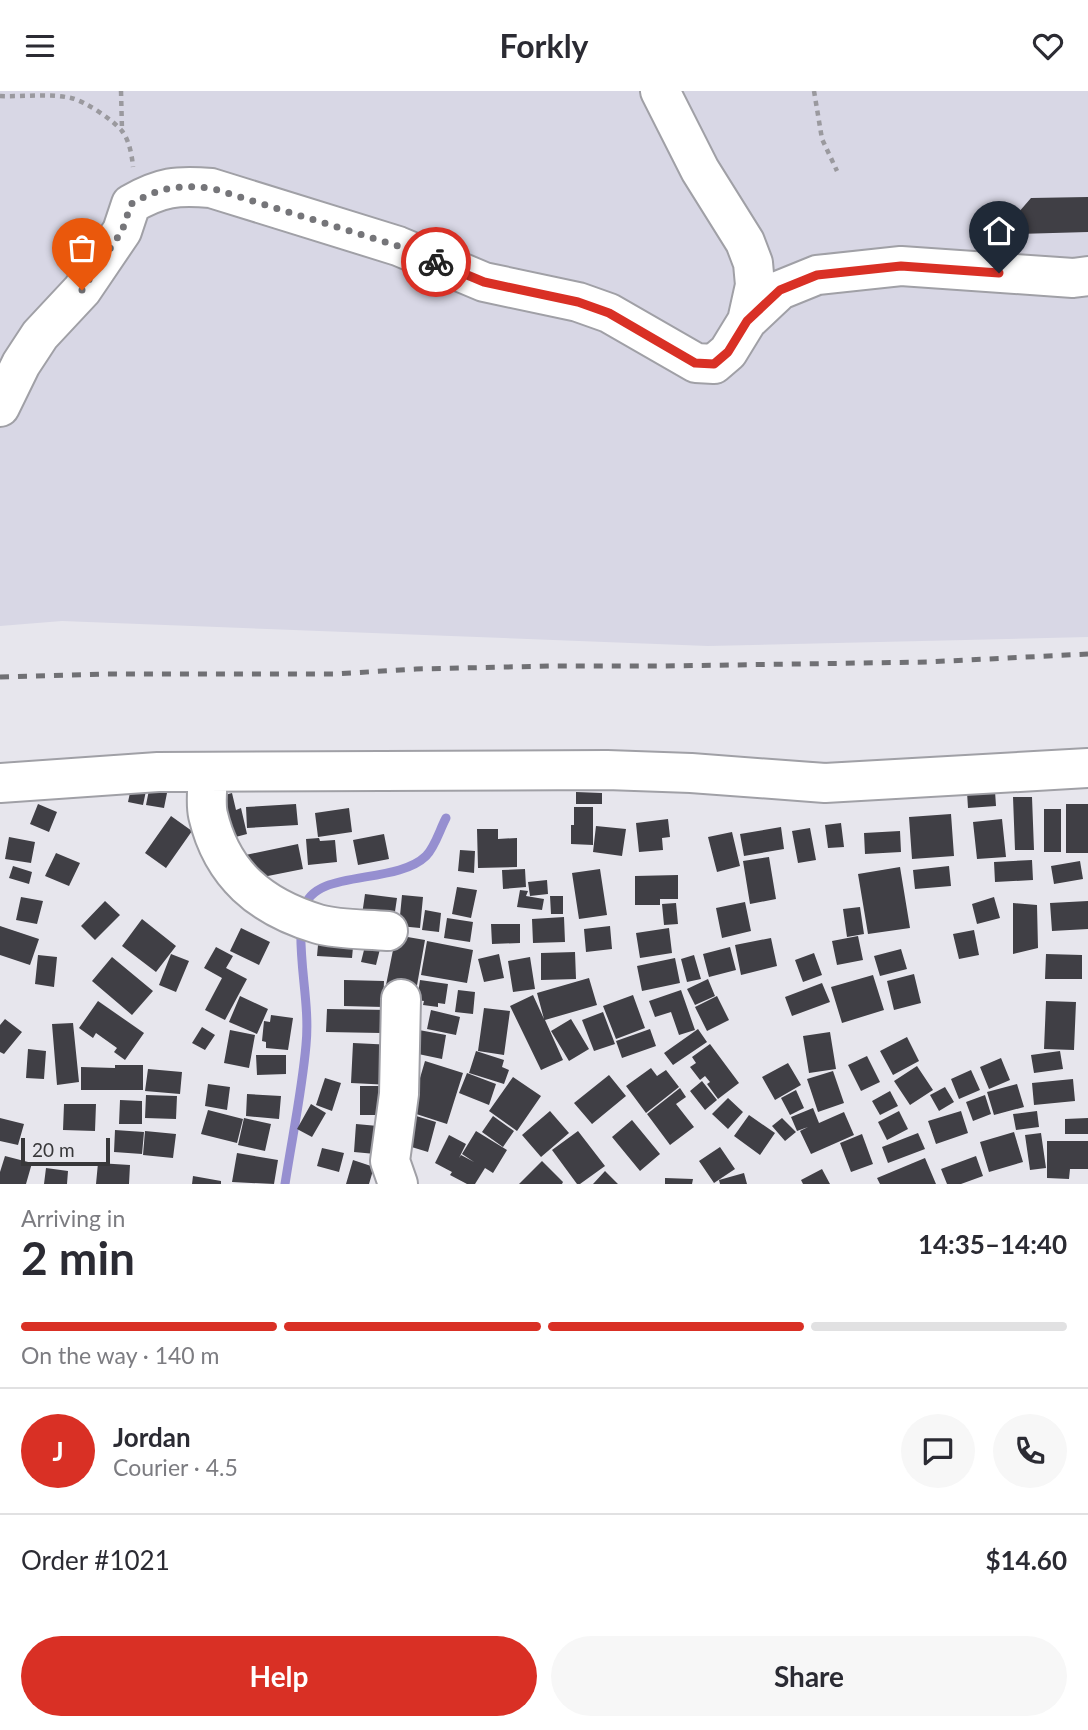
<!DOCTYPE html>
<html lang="en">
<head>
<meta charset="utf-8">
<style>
  :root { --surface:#fff; --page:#f7f7f7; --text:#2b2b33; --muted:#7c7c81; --line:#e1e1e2; --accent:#d93025 }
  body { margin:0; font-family:Lato,sans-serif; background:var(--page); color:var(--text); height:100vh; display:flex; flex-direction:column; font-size:26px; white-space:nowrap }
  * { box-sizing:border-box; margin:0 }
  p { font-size:23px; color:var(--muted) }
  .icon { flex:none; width:38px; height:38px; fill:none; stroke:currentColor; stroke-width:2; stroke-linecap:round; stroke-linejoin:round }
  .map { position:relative; height:1093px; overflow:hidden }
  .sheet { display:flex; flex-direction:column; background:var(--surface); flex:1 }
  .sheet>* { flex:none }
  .scale { position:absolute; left:21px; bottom:18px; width:89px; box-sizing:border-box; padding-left:7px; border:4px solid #38383a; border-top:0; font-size:19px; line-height:24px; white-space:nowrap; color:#38383a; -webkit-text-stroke:5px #e7e6ed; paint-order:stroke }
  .pin { position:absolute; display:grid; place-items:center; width:60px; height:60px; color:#fff; margin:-72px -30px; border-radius:50% 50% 50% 0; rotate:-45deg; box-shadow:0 0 7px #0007 }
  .pin .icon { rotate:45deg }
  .courier { position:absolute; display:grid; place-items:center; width:70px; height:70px; margin:-35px; border:5px solid #d93025; border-radius:50%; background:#fff; color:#222; box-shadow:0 2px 9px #0007 }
  .headline em { font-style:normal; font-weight:700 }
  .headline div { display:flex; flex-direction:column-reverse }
  .headline { display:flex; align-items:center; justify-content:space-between; height:119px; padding:0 21px }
  h1 { font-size:46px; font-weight:700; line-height:52px }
  .bar { display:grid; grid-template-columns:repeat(4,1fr); gap:10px 7px; align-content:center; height:84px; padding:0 21px }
  .bar i { height:9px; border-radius:5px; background:var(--line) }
  .bar .active { background:var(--accent) }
  .bar p { grid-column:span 4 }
  .line { display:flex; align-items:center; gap:18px; padding:0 21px; border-top:2px solid var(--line) }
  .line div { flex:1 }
  .round { display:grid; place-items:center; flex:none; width:74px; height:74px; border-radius:37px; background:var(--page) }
  .primary-button { display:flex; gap:14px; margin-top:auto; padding:14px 21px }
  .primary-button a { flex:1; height:80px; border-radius:42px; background:var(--accent); color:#fff; font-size:28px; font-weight:700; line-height:80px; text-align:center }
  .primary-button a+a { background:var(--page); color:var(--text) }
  header { display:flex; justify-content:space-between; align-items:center; height:91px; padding:0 21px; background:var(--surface); font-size:32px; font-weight:700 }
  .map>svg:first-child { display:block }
  .built { fill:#d8d7e5 }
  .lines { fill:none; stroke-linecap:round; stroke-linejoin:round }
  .stream { stroke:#968fd0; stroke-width:9 }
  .building { fill:#403f45 }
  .minor-casing { stroke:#a0a0a6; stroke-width:42 }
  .path { stroke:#9a999e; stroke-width:4.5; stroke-dasharray:5 5; stroke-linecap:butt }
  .minor { stroke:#fff; stroke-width:38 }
  .rail { stroke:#707074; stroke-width:5; stroke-dasharray:9 9; stroke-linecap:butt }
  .done { stroke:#757579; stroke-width:7; stroke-dasharray:0 12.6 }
  .route { stroke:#d93025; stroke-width:9 }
</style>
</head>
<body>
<header><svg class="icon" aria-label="menu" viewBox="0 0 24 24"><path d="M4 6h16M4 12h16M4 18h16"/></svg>Forkly<svg class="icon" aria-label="heart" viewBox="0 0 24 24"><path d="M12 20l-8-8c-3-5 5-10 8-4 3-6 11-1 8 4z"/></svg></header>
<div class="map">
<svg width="1088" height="1093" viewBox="0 0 1088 1093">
  <rect width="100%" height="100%" fill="#e7e6ed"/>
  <!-- built -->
  <path class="built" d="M 0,0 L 1088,0 L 1088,546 L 708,555 L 62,530 L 0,535 Z"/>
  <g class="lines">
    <!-- stream -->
    <path class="stream" d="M 304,818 C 313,777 395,795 426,765 C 435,756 440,738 446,727
      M 285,1093 C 292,1047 302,1000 306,954 C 310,914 299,875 301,835"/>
  </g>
  <!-- building -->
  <path class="building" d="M 1088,106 L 1088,141 L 1018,143 L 1018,122 L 1031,107 Z
    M 131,697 L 146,700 L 143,714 L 128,711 Z
    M 149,699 L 167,702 L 164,717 L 146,714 Z
    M 995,700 L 996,715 L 968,717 L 967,701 Z
    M 576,701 L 602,702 L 602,713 L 576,713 Z
    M 232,702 L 236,719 L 241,717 L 247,743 L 228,748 L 218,706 Z
    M 1013,706 L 1032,706 L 1034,759 L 1015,759 Z
    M 38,713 L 57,721 L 49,741 L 30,733 Z
    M 296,713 L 298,734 L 247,737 L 246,716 Z
    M 1066,713 L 1088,713 L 1088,762 L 1066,762 Z
    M 574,716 L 593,716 L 593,754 L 571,753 L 571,734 L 574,734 Z
    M 349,717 L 352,741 L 318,746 L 315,722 Z
    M 1044,718 L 1061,718 L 1061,761 L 1044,761 Z
    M 951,723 L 954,765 L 912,768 L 909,726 Z
    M 171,725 L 192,740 L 166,777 L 145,762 Z
    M 668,728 L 670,746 L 662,747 L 663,759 L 639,761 L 636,732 Z
    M 1002,728 L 1006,766 L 977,768 L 973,731 Z
    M 841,732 L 844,756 L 828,757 L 825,734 Z
    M 596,735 L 626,738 L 622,765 L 593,761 Z
    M 781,736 L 784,758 L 744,765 L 740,743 Z
    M 810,737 L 816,769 L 798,772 L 792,740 Z
    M 477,738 L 498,738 L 498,748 L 517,747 L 517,776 L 478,777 Z
    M 900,740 L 901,761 L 865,763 L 864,742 Z
    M 732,741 L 740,775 L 717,781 L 708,746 Z
    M 384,743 L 389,768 L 358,774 L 353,749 Z
    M 9,746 L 35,751 L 31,772 L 5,768 Z
    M 319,747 L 320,750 L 335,749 L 337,771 L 308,774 L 306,748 Z
    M 298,753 L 303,778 L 247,789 L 241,765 Z
    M 460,759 L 475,760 L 474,782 L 458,780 Z
    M 56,762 L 80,772 L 69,795 L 45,785 Z
    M 769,766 L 776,808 L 750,813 L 743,770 Z
    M 1032,769 L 1033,789 L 995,791 L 994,771 Z
    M 1080,770 L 1083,788 L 1054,793 L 1051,775 Z
    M 13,775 L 32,781 L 29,793 L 9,787 Z
    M 949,775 L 951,795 L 915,798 L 913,779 Z
    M 900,776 L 910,837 L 868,843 L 858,783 Z
    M 525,778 L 526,796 L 503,798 L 502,779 Z
    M 600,778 L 607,824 L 579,828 L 572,782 Z
    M 678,784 L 678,808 L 660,808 L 660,814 L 635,814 L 635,785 Z
    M 547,789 L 548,803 L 530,805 L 528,791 Z
    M 457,796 L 477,799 L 471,827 L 452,823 Z
    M 520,799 L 528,800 L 526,805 L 544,808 L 542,819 L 517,816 Z
    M 365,803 L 397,807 L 393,834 L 361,831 Z
    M 402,804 L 423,806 L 420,837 L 399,835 Z
    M 550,805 L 563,805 L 563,823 L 551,823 Z
    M 21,806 L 43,810 L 37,833 L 16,829 Z
    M 994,806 L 1000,827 L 977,833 L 972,813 Z
    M 105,810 L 120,824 L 95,849 L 81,835 Z
    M 1088,810 L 1088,838 L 1052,840 L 1050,812 Z
    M 745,811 L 751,840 L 722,847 L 716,817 Z
    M 676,812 L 678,833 L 664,834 L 662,813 Z
    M 1013,812 L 1037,814 L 1038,857 L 1013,863 Z
    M 860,816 L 864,843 L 847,846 L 843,818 Z
    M 425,819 L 441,822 L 439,841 L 422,839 Z
    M 564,826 L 565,851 L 533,852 L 532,828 Z
    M 447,827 L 473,831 L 470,851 L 444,847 Z
    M 142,828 L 176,855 L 156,881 L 122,855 Z
    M 491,833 L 520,833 L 520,852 L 492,853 Z
    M 0,835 L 39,848 L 30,874 L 0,864 Z
    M 610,835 L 612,858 L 586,861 L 584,838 Z
    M 241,837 L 270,851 L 259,874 L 230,860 Z
    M 669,837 L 672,862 L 640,867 L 636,842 Z
    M 974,839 L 979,864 L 959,868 L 953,843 Z
    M 319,843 L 354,845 L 352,867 L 317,865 Z
    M 396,844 L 425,849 L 416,900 L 386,894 Z
    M 858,845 L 863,869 L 837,874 L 832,850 Z
    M 367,847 L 382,850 L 376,874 L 361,871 Z
    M 771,847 L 777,875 L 741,884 L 735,854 Z
    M 427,850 L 473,859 L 467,892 L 421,884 Z
    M 216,856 L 233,865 L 226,877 L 247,888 L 225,929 L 205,919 L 222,887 L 204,877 Z
    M 730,856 L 736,879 L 709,886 L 703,863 Z
    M 901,858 L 907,878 L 880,885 L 874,865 Z
    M 575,861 L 576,888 L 541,889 L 541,862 Z
    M 814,862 L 822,884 L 803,891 L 795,869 Z
    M 171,863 L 189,870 L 176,901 L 159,894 Z
    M 499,863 L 504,887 L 484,891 L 478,868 Z
    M 1046,863 L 1082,864 L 1082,888 L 1045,888 Z
    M 38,864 L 57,866 L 54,896 L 35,893 Z
    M 694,864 L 701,888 L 687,891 L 681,868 Z
    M 112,866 L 153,900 L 132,924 L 92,890 Z
    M 530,866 L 535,898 L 513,901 L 508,870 Z
    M 675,867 L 680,892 L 642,900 L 637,875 Z
    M 914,883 L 921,912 L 894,919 L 887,890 Z
    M 873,884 L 884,919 L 842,932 L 831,896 Z
    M 589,887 L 597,914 L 545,929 L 563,969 L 541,979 L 510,915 L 533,904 L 544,928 L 537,902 Z
    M 708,888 L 715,905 L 695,914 L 687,898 Z
    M 344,889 L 384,890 L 383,916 L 344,915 Z
    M 420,889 L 448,893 L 445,913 L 438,912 L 438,916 L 423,914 L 424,910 L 417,909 Z
    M 822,892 L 830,911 L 792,925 L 785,906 Z
    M 458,899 L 475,901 L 473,923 L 455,921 Z
    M 681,899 L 695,939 L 679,944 L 671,921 L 655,926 L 649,910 Z
    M 633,904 L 645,937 L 616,948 L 603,915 Z
    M 240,905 L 268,918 L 257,943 L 229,931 Z
    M 717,905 L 729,929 L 707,940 L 695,916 Z
    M 98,910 L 144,942 L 125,969 L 114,961 L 117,957 L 96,942 L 93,947 L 79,937 Z
    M 1046,910 L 1076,911 L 1074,959 L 1044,958 Z
    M 484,917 L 510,920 L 504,964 L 478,960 Z
    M 327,918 L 390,919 L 381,942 L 326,941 Z
    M 431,919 L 460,926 L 456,944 L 427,938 Z
    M 603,921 L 615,953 L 594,960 L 582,929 Z
    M 271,924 L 293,927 L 288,959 L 266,957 L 266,951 L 262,950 L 264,930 L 270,931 Z
    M 5,928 L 22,941 L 4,963 L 0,961 L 0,934 Z
    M 571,928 L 589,958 L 569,970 L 551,940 Z
    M 73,932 L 79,991 L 57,994 L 52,933 Z
    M 202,936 L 215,944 L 205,959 L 192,952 Z
    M 408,937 L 446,944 L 442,968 L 404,960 Z
    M 650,938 L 656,955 L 622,967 L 616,950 Z
    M 698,938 L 707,951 L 673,974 L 664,962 Z
    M 230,939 L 255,944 L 249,977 L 224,972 Z
    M 830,941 L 836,978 L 809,982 L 803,945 Z
    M 907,946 L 919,970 L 893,984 L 880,960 Z
    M 353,952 L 394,954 L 391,994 L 351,992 Z
    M 710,953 L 739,992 L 718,1008 L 707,993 L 710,991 L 705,985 L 700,989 L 690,976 L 696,972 L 692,966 Z
    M 28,958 L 46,960 L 44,988 L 26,987 Z
    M 476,960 L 504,969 L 502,976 L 509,979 L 504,993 L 469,982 Z
    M 1060,960 L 1063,978 L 1034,982 L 1031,964 Z
    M 256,964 L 286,964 L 286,983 L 257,984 Z
    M 867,965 L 880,991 L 861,1000 L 848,974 Z
    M 1001,967 L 1010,989 L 989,998 L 980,976 Z
    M 425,970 L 463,982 L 447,1033 L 410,1021 Z
    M 788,972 L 801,994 L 775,1009 L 762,986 Z
    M 115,974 L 143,974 L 143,999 L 81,999 L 81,976 L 115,977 Z
    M 917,975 L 933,999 L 910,1014 L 894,990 Z
    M 651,977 L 657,985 L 666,979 L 679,996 L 646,1022 L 626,995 Z
    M 148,978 L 182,981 L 180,1003 L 145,1000 Z
    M 971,979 L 980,999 L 959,1008 L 951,988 Z
    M 833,980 L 844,1012 L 818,1021 L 807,988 Z
    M 467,982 L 496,993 L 489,1014 L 459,1002 Z
    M 609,984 L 626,1005 L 592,1033 L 574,1012 Z
    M 513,986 L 541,1005 L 517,1040 L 489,1020 Z
    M 325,987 L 341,992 L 332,1020 L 316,1014 Z
    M 1073,988 L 1075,1010 L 1034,1014 L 1032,992 Z
    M 702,990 L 717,1009 L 705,1019 L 690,1000 Z
    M 208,993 L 230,996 L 227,1019 L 205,1015 Z
    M 1017,993 L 1024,1016 L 994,1024 L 987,1001 Z
    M 360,995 L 396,995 L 387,1024 L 360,1024 Z
    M 945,996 L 954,1011 L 939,1020 L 930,1004 Z
    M 680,997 L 686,1006 L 676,1013 L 694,1036 L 670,1054 L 647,1023 Z
    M 796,999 L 804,1017 L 790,1024 L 781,1007 Z
    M 890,1000 L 898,1015 L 880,1024 L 872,1010 Z
    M 247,1003 L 281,1005 L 279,1028 L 246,1025 Z
    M 146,1004 L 177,1005 L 176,1028 L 145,1027 Z
    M 985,1004 L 991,1023 L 973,1030 L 966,1011 Z
    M 728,1007 L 743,1021 L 728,1038 L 712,1023 Z
    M 120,1009 L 142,1010 L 142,1033 L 119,1033 Z
    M 64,1013 L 96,1013 L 95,1040 L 63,1039 Z
    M 311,1013 L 326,1022 L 312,1046 L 297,1038 Z
    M 813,1017 L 819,1032 L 844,1021 L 854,1044 L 811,1063 L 800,1040 L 808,1036 L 797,1040 L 791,1026 Z
    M 208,1019 L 243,1028 L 237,1052 L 201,1043 Z
    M 550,1020 L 569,1042 L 541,1066 L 522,1044 Z
    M 899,1020 L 908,1038 L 887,1049 L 878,1031 Z
    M 961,1020 L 968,1042 L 936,1053 L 928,1030 Z
    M 1037,1020 L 1039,1036 L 1016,1039 L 1013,1023 Z
    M 413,1024 L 436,1031 L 428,1061 L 405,1054 Z
    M 749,1024 L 775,1042 L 760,1064 L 734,1045 Z
    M 493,1025 L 514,1040 L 503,1056 L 482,1041 Z
    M 0,1027 L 24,1033 L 18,1054 L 0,1050 Z
    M 244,1027 L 271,1033 L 265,1060 L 238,1054 Z
    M 782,1027 L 796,1041 L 785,1050 L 772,1035 Z
    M 1088,1027 L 1088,1043 L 1065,1043 L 1065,1028 Z
    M 632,1029 L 660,1063 L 640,1080 L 612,1046 Z
    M 356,1033 L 389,1036 L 386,1064 L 354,1061 Z
    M 115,1039 L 144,1041 L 142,1063 L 114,1061 Z
    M 145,1040 L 176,1043 L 173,1067 L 143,1064 Z
    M 476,1040 L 507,1059 L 493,1082 L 485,1077 L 475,1093 L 467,1093 L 450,1084 L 452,1081 L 435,1072 L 449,1044 L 466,1053 L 459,1067 L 461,1064 L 474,1071 L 462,1063 Z
    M 578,1040 L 605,1075 L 580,1093 L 577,1093 L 552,1059 Z
    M 1014,1041 L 1023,1071 L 989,1081 L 980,1051 Z
    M 918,1042 L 925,1058 L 888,1072 L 882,1056 Z
    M 1041,1042 L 1046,1077 L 1030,1079 L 1025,1044 Z
    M 862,1043 L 873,1073 L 851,1081 L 840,1052 Z
    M 1047,1050 L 1088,1050 L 1088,1078 L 1070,1078 L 1069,1088 L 1047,1087 Z
    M 720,1056 L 735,1078 L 714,1092 L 699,1070 Z
    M 322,1057 L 344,1062 L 339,1081 L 317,1075 Z
    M 237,1062 L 278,1069 L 274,1093 L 232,1091 Z
    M 5,1065 L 32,1072 L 26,1093 L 0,1093 L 0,1081 Z
    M 976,1065 L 983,1085 L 961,1093 L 947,1093 L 941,1078 Z
    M 925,1067 L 936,1093 L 880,1093 L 877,1087 Z
    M 353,1069 L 374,1076 L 369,1093 L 346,1093 Z
    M 542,1070 L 563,1091 L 562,1093 L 519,1093 Z
    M 98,1072 L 130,1074 L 129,1093 L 96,1093 Z
    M 46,1077 L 68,1080 L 67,1093 L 44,1093 Z
    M 822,1078 L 830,1093 L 803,1093 L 801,1089 Z
    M 605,1080 L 618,1093 L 593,1093 Z
    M 744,1082 L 747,1093 L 720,1093 L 719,1089 Z
    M 193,1085 L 221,1090 L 221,1093 L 192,1093 Z
    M 665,1087 L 693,1088 L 692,1093 L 665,1093 Z"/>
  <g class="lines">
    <!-- minor casing -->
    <g class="minor-casing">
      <path id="minor" d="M 660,0 L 700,79 L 745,151 L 753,172 L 755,194 L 747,230
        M 0,316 L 21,273 L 40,244 L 82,199 L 122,140 L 131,113 C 161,96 177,94 211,97 L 398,155 L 484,191 L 578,211 L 609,222 L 696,272 L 714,273 L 728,261 L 747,230 L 780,199 L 817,184 L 901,175 L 1073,187 L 1088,185
        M 208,681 C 208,694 205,711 208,724 C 222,784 261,816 318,833 C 339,839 366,838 388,840
        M 0,692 L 158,681 L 607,679 L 691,682 L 825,692 L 1088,677
        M 398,1093 L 390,1070 L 399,1003 L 401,908"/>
    </g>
    <!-- path -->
    <path class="path" d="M 121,0 L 122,39
      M 814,0 L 822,48 L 837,80
      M 0,5 C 23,6 49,2 71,7 C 85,10 113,29 122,40 C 129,49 132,64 133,76"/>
    <!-- minor -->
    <use href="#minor" class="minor"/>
    <!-- rail -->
    <path class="rail" d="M 0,586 L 104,583 L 334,583 L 416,578 L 551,575 L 665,575 L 927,571 L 1088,563"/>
  </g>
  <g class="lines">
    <!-- done -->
    <path class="done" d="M 82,199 L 122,140 L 131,113 C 161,96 177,94 211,97 L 398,155 L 436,171"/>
    <!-- route -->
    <path class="route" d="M 436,171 L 484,191 L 578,211 L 609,222 L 695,272 L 714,273 L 728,261 L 747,230 L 780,199 L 817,184 L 901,175 L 999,182"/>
  </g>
</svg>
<div class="scale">20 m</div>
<div class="pin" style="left:82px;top:199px;background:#ea580c"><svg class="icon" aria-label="bag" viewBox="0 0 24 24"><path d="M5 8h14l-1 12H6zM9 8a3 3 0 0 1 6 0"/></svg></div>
<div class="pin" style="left:999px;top:182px;background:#1f2937"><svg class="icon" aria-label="home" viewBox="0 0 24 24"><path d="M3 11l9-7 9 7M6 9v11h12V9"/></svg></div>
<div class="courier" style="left:436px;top:171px"><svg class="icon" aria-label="bike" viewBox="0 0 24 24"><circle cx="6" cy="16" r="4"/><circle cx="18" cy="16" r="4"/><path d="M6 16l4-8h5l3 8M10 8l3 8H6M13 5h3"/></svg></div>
</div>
<section class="sheet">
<div class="headline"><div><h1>2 min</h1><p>Arriving in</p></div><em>14:35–14:40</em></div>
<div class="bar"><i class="active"></i><i class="active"></i><i class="active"></i><i></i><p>On the way · 140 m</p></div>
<div class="line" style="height:126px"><b class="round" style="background:var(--accent);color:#fff">J</b><div><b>Jordan</b><p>Courier · 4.5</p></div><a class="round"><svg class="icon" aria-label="chat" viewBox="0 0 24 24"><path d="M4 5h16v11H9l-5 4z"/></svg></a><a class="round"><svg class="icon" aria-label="phone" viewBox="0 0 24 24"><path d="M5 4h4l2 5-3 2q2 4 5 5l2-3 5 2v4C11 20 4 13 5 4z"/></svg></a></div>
<div class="line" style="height:91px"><div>Order #1021</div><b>$14.60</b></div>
<div class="primary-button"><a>Help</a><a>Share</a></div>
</section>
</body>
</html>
